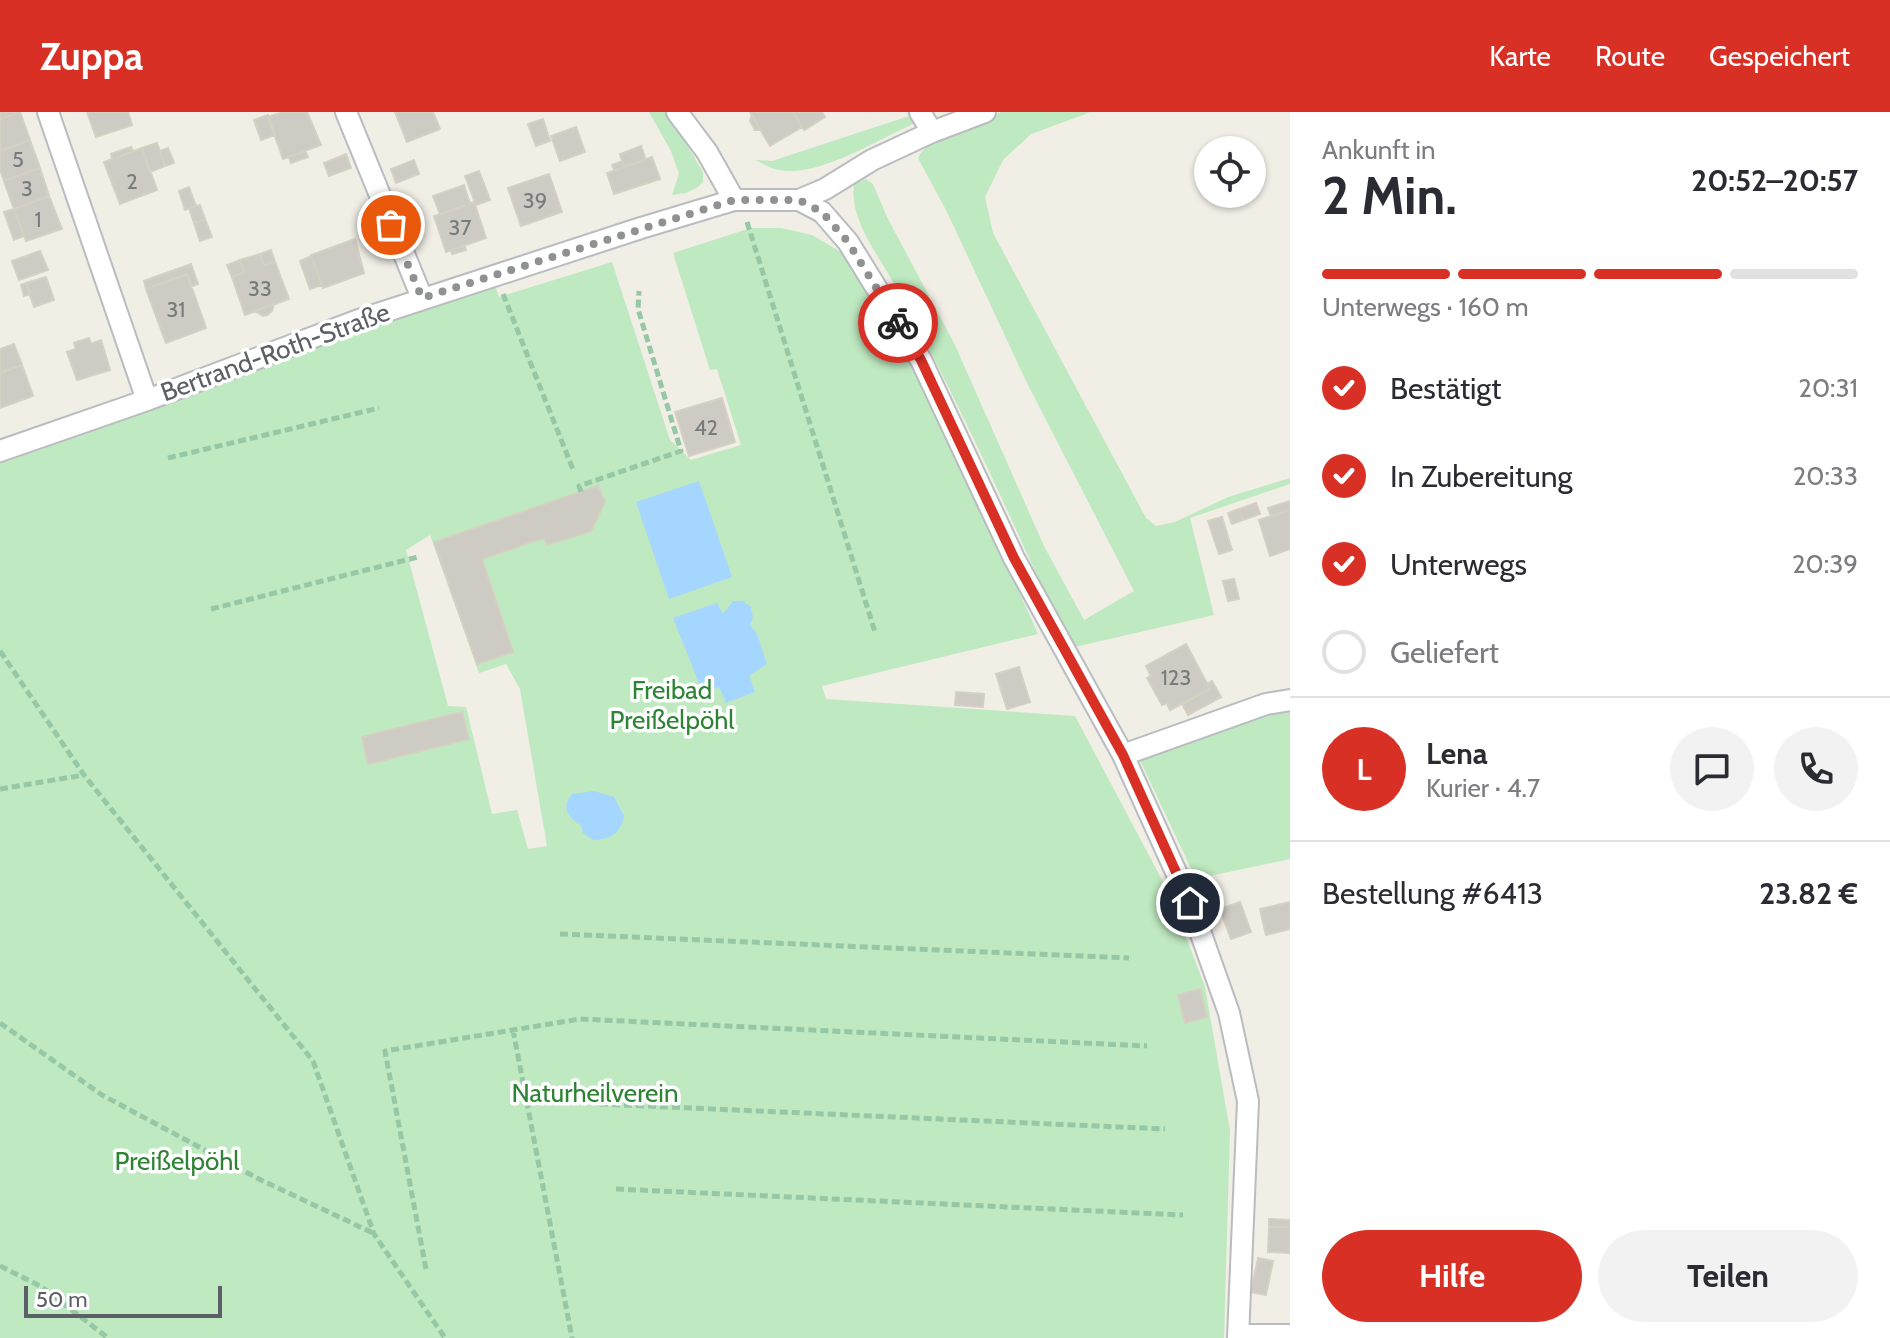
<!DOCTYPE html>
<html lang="de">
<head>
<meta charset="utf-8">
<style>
  :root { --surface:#fff; --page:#f2f2f3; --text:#2b2b33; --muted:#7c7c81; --line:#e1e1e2; --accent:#d93025 }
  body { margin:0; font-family:Cabin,sans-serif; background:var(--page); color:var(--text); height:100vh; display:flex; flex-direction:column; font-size:30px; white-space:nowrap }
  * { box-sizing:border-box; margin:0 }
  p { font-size:26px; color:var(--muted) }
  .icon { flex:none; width:44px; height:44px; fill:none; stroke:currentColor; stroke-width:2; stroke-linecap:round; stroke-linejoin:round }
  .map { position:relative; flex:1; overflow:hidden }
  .details { display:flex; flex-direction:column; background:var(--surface); width:600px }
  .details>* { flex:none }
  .buttons { position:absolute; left:1194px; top:24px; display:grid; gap:16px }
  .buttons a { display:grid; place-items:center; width:72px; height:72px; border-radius:50%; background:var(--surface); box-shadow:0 2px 6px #0004; font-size:40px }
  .scale { position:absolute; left:24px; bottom:20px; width:198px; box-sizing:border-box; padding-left:8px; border:4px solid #5c6066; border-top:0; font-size:22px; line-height:28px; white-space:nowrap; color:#5c6066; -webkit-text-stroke:6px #fff; paint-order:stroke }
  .pin { position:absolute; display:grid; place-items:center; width:68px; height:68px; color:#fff; margin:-34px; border:4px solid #fff; border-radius:50%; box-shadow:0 2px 8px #0007 }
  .courier { position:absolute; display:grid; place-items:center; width:80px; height:80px; margin:-40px; border:6px solid #d93025; border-radius:50%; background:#fff; color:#222; box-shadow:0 2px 10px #0007 }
  .headline em { font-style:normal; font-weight:700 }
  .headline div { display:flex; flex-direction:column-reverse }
  .headline { display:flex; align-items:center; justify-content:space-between; height:136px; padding:0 32px }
  h1 { font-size:52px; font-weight:700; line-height:60px }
  .bar { display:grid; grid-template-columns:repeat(4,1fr); gap:12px 8px; align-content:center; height:96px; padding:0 32px }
  .bar i { height:10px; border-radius:6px; background:var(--line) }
  .bar .selected { background:var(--accent) }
  .bar p { grid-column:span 4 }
  .line { display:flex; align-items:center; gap:20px; padding:0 32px; border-top:2px solid var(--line) }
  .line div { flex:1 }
  .round { display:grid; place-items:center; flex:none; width:84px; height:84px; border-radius:42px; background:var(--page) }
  ol { padding:0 32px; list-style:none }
  li { display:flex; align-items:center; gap:24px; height:88px }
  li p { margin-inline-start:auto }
  li .icon { padding:8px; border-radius:50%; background:var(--accent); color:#fff; stroke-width:4 }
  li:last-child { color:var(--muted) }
  li i { width:44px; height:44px; border:4px solid var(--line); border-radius:50% }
  .primary-button { display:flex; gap:16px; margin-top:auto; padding:16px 32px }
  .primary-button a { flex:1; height:92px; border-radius:48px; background:var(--accent); color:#fff; font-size:32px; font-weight:700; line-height:92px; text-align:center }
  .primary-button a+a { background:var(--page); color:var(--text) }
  header { display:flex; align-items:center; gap:48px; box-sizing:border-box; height:112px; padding:0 40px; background:var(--accent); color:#fff }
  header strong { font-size:38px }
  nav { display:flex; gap:44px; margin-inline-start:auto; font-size:28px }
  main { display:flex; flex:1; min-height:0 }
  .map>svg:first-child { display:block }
  .green { fill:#bfe9c1; fill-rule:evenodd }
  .water { fill:#a5d6ff }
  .building { fill:#cdcbc3; stroke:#d5d0c2; stroke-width:2 }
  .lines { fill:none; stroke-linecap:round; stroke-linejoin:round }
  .minor-casing { stroke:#b9bcc1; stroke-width:24 }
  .path { stroke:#96c8a6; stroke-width:5; stroke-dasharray:8 4; stroke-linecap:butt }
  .minor { stroke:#fff; stroke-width:20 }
  .done { stroke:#909292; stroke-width:8; stroke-dasharray:0 14.4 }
  .route { stroke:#d93025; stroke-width:10 }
  .labels { text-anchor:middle; stroke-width:7; stroke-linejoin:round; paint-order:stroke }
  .number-label { font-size:22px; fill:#787b7d }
  .street-label { font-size:26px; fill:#5c6066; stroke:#fff }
  .park-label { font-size:26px; fill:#2e8334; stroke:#fff }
</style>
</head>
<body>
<header>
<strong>Zuppa</strong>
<nav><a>Karte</a><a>Route</a><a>Gespeichert</a></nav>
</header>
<main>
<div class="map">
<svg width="1290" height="1226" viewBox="0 0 1290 1226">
  <rect width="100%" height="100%" fill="#f0eee5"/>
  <!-- green -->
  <path class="green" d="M 649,0 L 667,0 L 703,60 L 703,70 L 698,75 L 686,81 L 672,83 L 679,62 L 671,39 Z
    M 907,0 L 915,0 L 915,11 C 879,27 818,66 779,58 C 771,57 763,51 755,48 L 772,49 L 909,4 Z
    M 1001,0 L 1091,0 L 1031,22 L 1003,48 L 985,85 L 993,121 L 1146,406 L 1156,414 L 1175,410 L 1228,385 L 1290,366 L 1290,372 L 1190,406 L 1214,503 L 1070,536 C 1014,413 960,290 894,172 C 878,142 849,108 854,72 L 866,67 L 873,72 L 887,105 L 954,231 L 1044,434 L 1084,508 L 1134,479 L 1027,271 L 947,100 L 918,46 C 926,26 980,9 1001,0 Z
    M 751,116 L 781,116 L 812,123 L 839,139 L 860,162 L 913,244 L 1038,522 L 822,574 L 826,587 L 1075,604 L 1170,783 L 1205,875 L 1230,1019 L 1224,1226 L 0,1226 L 0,351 L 149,296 L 495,173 L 499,185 L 612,150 L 670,328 L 691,348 L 741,333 L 717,257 L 710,258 L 673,141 ZM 430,423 L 479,561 L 506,552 L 520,577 L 547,734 L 528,737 L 517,698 L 492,702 L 466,595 L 448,594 L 406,438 Z
    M 1290,596 L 1290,747 L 1196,767 L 1138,644 Z"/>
  <!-- water -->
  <path class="water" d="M 699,369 L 732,465 L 669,487 L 636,390 Z
    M 733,489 L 743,489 L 751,495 L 753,506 L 750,513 L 757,522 L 767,552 L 749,564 L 755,580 L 726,591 L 719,575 L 703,581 L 673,506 L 717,491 L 723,502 Z
    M 594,679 L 614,685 L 624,704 C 620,722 611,727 593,728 L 583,721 L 581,713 C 567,705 561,696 572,682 Z"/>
  <!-- building -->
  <path class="building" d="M 0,0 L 20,0 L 0,7 Z
    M 20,0 L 30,28 L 0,39 L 0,7 Z
    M 87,0 L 128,0 L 132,13 L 96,25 Z
    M 283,0 L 307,0 L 321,33 L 283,47 L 268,5 Z
    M 395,0 L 433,0 L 440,17 L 407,30 Z
    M 750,0 L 793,0 L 802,15 L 770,34 Z
    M 793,0 L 822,0 L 825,5 L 804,18 Z
    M 268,3 L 275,23 L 261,28 L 254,8 Z
    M 752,3 L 761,18 L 755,18 L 750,9 Z
    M 543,7 L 550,29 L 536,34 L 528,12 Z
    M 576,15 L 585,40 L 560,49 L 551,24 Z
    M 30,28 L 40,56 L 4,69 L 0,57 L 0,39 Z
    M 157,31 L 165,54 L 150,60 L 142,36 Z
    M 641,34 L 646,48 L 624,55 L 620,42 Z
    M 131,35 L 133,39 L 112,47 L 111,42 Z
    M 142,36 L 157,78 L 120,92 L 104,50 Z
    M 168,36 L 174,51 L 165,54 L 160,39 Z
    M 305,39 L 308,45 L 291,51 L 289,45 Z
    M 346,42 L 351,56 L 329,64 L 324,51 Z
    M 652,45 L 660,67 L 614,82 L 607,61 Z
    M 414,48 L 419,62 L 396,71 L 391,57 Z
    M 622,49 L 624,55 L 615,59 L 612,53 Z
    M 40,56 L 49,84 L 14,97 L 4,69 Z
    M 479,59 L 490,88 L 476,93 L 465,64 Z
    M 549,62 L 562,100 L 521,114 L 508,76 Z
    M 464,73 L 470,92 L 440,102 L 433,84 Z
    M 189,75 L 196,94 L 185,98 L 179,79 Z
    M 49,84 L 62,117 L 26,129 L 14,97 Z
    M 474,90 L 486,126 L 446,140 L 434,104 Z
    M 200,93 L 205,107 L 194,111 L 189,96 Z
    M 14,97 L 24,124 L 14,128 L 4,100 Z
    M 205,107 L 212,125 L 200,129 L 194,111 Z
    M 355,127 L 364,161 L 323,176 L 311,143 Z
    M 465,134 L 466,138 L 452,142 L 451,138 Z
    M 271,138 L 275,150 L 264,153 L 260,142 Z
    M 40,139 L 48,158 L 19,168 L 12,149 Z
    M 260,142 L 264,153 L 275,150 L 289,187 L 245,203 L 232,165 L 244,160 L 240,148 Z
    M 311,144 L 322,173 L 310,177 L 300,149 Z
    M 240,148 L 244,160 L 232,165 L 227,153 Z
    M 191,152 L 198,172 L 191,175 L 187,162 L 146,177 L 144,169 Z
    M 187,162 L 206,216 L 166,231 L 146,177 Z
    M 46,165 L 54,188 L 34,195 L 26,171 Z
    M 26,171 L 30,182 L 24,184 L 21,173 Z
    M 274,192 L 272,199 L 267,203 L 263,204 L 255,199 Z
    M 89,226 L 91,232 L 101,228 L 110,258 L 77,268 L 67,240 L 76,237 L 74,231 Z
    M 14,232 L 22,253 L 0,261 L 0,237 Z
    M 22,253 L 33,284 L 0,296 L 0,261 Z
    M 722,286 L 735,330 L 689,344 L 675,300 Z
    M 598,374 L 605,390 L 591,419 L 547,433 L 544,426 L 482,447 L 513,540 L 477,552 L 434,430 Z
    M 1290,389 L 1290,398 L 1271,404 L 1268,396 Z
    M 1256,391 L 1260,402 L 1243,408 L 1239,397 Z
    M 1239,397 L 1243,408 L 1232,412 L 1228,401 Z
    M 1290,398 L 1290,437 L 1270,444 L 1259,408 Z
    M 1222,405 L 1232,438 L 1219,442 L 1208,409 Z
    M 1234,467 L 1239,487 L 1228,489 L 1223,469 Z
    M 1186,532 L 1210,577 L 1170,598 L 1167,591 L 1162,593 L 1147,566 L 1151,564 L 1146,554 Z
    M 1019,555 L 1030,590 L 1007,597 L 996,562 Z
    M 1212,569 L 1221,585 L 1188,603 L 1182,592 L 1210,577 L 1207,572 Z
    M 956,580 L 984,582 L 983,595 L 955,593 Z
    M 462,600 L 469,627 L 368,652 L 362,625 Z
    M 1240,790 L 1251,820 L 1231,827 L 1220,797 Z
    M 1290,790 L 1290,817 L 1266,823 L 1260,797 Z
    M 1200,877 L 1207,905 L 1185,911 L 1178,883 Z
    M 1269,1107 L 1290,1108 L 1290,1115 L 1269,1115 Z
    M 1269,1115 L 1290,1115 L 1290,1141 L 1268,1140 Z
    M 1258,1146 L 1273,1149 L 1266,1183 L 1251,1180 Z"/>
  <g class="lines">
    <!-- minor casing -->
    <g class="minor-casing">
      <path id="minor" d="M 48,0 L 147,288
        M 346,0 L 422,186
        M 677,0 L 707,40 L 734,88
        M 920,0 L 932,20
        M 799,88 L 822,100 L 848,130 L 921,248 L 1014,446 L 1123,643 L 1190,791 L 1229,901 L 1248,989 L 1238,1226
        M 0,339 L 147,288 L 356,209 L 641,116 L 734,88 L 799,88 L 825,77 L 872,48 L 932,20 L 985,0
        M 1123,643 L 1266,592 L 1290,588
        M 1239,1223 L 1290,1223"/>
    </g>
    <!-- path -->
    <path class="path" d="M 747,110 L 875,520
      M 503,182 L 574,360
      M 168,346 L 379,296
      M 581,380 L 579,374 L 681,339 L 638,197 L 639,179
      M 211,497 L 418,445
      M 0,539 L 84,663 L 313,949 L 374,1122 L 445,1226
      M 0,677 L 84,663
      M 560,822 L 1129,846
      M 0,911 L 102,983 L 259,1067 L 373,1121
      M 513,918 L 572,1226
      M 600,992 L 1165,1017
      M 616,1077 L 1183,1103
      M 0,1154 L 42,1175 L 108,1226
      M 426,1157 L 385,939 L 580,907 L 1147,934"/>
    <!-- minor -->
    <use href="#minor" class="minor"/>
  </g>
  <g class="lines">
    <!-- done -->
    <path class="done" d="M 391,113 L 422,186 L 734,88 L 799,88 L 822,100 L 848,130 L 898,211"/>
    <!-- route -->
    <path class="route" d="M 898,211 L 921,248 L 1014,446 L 1123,643 L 1190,791"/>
  </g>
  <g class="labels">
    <!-- number labels -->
    <g class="number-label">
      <text x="18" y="55">5</text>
      <text x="132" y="77">2</text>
      <text x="27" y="84">3</text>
      <text x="535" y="96">39</text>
      <text x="38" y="115">1</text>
      <text x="460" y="123">37</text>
      <text x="260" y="184">33</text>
      <text x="176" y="205">31</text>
      <text x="706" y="323">42</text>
      <text x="1176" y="573">123</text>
    </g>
    <!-- street labels -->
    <g class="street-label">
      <text transform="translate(275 240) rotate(-20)" y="9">Bertrand-Roth-Straße</text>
    </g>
    <!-- park labels -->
    <g class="park-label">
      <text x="672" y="587">Freibad<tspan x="672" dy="30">Preißelpöhl</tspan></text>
      <text x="595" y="990">Naturheilverein</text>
      <text x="177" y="1058">Preißelpöhl</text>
    </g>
  </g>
</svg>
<div class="buttons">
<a><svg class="icon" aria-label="locate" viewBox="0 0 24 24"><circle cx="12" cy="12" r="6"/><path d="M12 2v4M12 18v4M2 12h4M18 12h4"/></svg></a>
</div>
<div class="scale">50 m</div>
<div class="pin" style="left:391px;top:113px;background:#ea580c"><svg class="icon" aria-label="bag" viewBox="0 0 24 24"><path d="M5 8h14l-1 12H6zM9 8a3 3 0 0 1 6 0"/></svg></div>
<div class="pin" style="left:1190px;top:791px;background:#1f2937"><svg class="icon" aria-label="home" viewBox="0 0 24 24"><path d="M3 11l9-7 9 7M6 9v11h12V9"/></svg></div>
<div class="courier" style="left:898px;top:211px"><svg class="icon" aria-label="bike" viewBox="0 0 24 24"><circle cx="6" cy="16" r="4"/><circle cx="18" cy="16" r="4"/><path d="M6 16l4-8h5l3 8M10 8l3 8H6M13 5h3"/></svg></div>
</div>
<section class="details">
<div class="headline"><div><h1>2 Min.</h1><p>Ankunft in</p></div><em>20:52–20:57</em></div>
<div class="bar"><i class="selected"></i><i class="selected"></i><i class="selected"></i><i></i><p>Unterwegs · 160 m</p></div>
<ol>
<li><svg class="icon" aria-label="check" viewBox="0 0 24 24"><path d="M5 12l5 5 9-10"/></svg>Bestätigt<p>20:31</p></li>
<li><svg class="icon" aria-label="check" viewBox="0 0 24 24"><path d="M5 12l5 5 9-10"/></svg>In Zubereitung<p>20:33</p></li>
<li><svg class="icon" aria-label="check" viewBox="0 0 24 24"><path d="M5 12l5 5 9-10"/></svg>Unterwegs<p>20:39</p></li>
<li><i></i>Geliefert</li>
</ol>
<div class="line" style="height:144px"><b class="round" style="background:var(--accent);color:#fff">L</b><div><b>Lena</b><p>Kurier · 4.7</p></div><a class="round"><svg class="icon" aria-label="chat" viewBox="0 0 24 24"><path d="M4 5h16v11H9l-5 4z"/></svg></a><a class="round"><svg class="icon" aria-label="phone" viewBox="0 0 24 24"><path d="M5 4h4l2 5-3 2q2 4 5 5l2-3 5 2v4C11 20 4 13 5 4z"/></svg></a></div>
<div class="line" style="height:104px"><div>Bestellung #6413</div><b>23.82 €</b></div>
<div class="primary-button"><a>Hilfe</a><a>Teilen</a></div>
</section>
</main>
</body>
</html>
